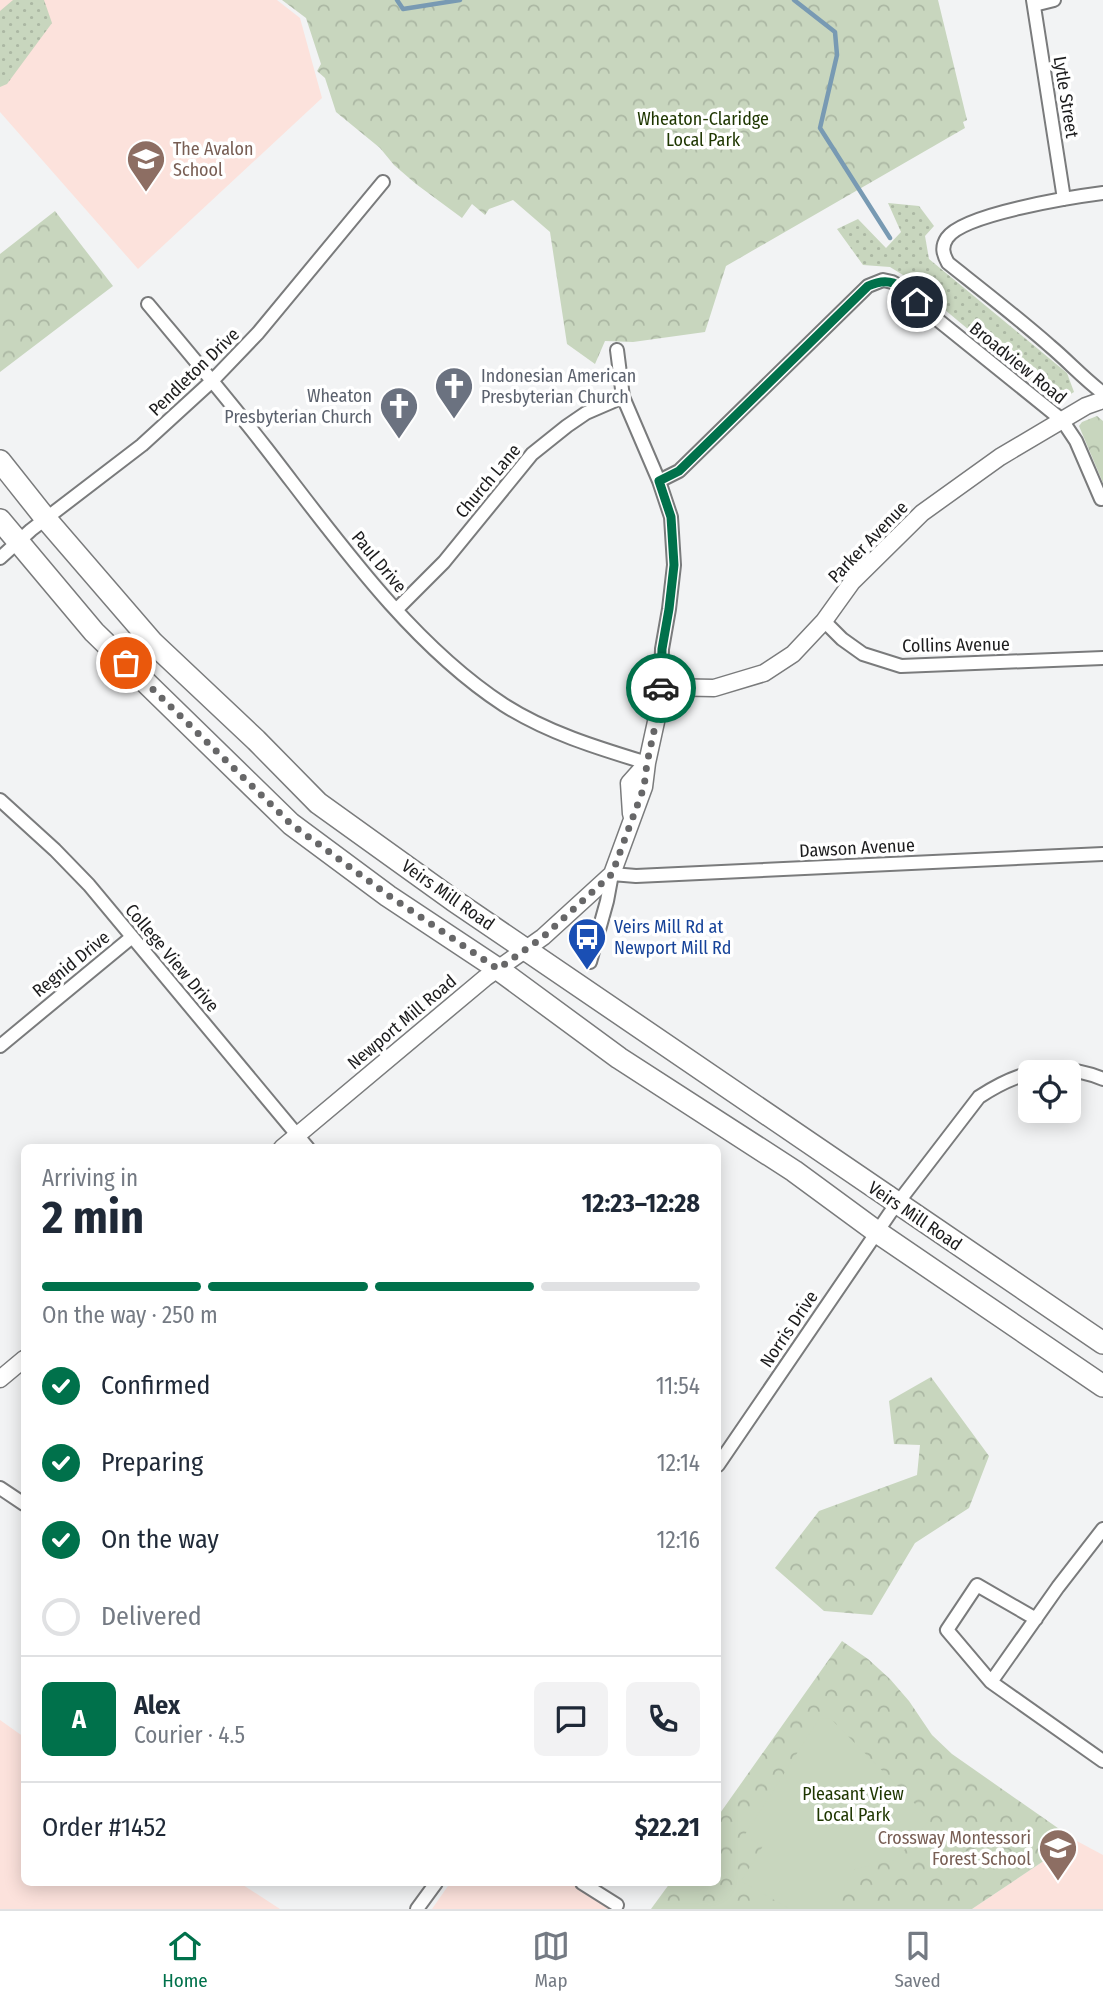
<!DOCTYPE html>
<html lang="en">
<head>
<meta charset="utf-8">
<style>
  :root { --surface:#fff; --page:#f2f2f3; --text:#1f2937; --muted:#747a83; --line:#e0e1e3; --accent:#00714b }
  body { margin:0; font-family:"Fira Sans Condensed",sans-serif; background:var(--page); color:var(--text); height:100vh; display:flex; flex-direction:column; font-size:26px; white-space:nowrap }
  * { box-sizing:border-box; margin:0 }
  p { font-size:23px; color:var(--muted) }
  .icon { flex:none; width:38px; height:38px; fill:none; stroke:currentColor; stroke-width:2; stroke-linecap:round; stroke-linejoin:round }
  .map { position:relative; flex:1; overflow:hidden }
  .side { position:absolute; left:21px; top:1144px; width:700px; height:742px; display:flex; flex-direction:column; background:var(--surface); border-radius:10px; box-shadow:0 4px 18px #0003 }
  .side>* { flex:none }
  .fabs { position:absolute; left:1018px; top:1060px; display:grid; gap:14px }
  .fabs a { display:grid; place-items:center; width:63px; height:63px; border-radius:10px; background:var(--surface); box-shadow:0 4px 18px #0003; font-size:35px }
  .pin { position:absolute; display:grid; place-items:center; width:60px; height:60px; color:#fff; margin:-30px; border:4px solid #fff; border-radius:50%; box-shadow:0 2px 7px #0007 }
  .courier { position:absolute; display:grid; place-items:center; width:70px; height:70px; margin:-35px; border:5px solid #00714b; border-radius:50%; background:#fff; color:#222; box-shadow:0 2px 9px #0007 }
  .headline em { font-style:normal; font-weight:700 }
  .headline div { display:flex; flex-direction:column-reverse }
  .headline { display:flex; align-items:center; justify-content:space-between; height:119px; padding:0 21px }
  h1 { font-size:46px; font-weight:700; line-height:52px }
  .bar { display:grid; grid-template-columns:repeat(4,1fr); gap:10px 7px; align-content:center; height:84px; padding:0 21px }
  .bar i { height:9px; border-radius:5px; background:var(--line) }
  .bar .selected { background:var(--accent) }
  .bar p { grid-column:span 4 }
  .line { display:flex; align-items:center; gap:18px; padding:0 21px; border-top:2px solid var(--line) }
  .line div { flex:1 }
  .round { display:grid; place-items:center; flex:none; width:74px; height:74px; border-radius:10px; background:var(--page) }
  ol { padding:0 21px; list-style:none }
  li { display:flex; align-items:center; gap:21px; height:77px }
  li p { margin-inline-start:auto }
  li .icon { padding:7px; border-radius:50%; background:var(--accent); color:#fff; stroke-width:4 }
  li:last-child { color:var(--muted) }
  li i { width:38px; height:38px; border:4px solid var(--line); border-radius:50% }
  .tabs { display:flex; justify-content:space-around; align-items:center; height:98px; border-top:2px solid var(--line); background:var(--surface); font-size:19px; color:var(--muted) }
  .tabs a { display:grid; justify-items:center; gap:4px }
  .tabs .selected { color:var(--accent) }
  .map>svg:first-child { display:block }
  .education { fill:#fce2dc }
  .grass { fill:url(#grass-dots) }
  .forest { fill:url(#forest-crowns) }
  .pitch { fill:#c8d6be }
  .lines { fill:none; stroke-linecap:round; stroke-linejoin:round }
  .stream { stroke:#789ab3; stroke-width:4.5 }
  .minor-casing { stroke:#7a7b7c; stroke-width:16 }
  .tertiary-casing { stroke:#7a7b7c; stroke-width:19 }
  .primary-casing { stroke:#7a7b7c; stroke-width:24 }
  .minor { stroke:#fff; stroke-width:12 }
  .tertiary { stroke:#fff; stroke-width:16 }
  .primary { stroke:#fff; stroke-width:21 }
  .done { stroke:#676768; stroke-width:7; stroke-dasharray:0 12.6 }
  .route { stroke:#00714b; stroke-width:9 }
  .labels { text-anchor:middle; stroke-width:7; stroke-linejoin:round; paint-order:stroke }
  .street-label { font-size:18px; fill:#1c1c1d; stroke:#fff }
  .park-label { font-size:18px; fill:#1e3600; stroke:#fff }
  .education-label { font-size:18px; fill:#785e54; stroke:#fff; text-anchor:start }
  .worship-label { font-size:18px; fill:#5b616d; stroke:#fff; text-anchor:start }
  .transit-label { font-size:18px; fill:#164399; stroke:#fff; text-anchor:start }
</style>
</head>
<body>
<div class="map">
<svg width="1103" height="1909" viewBox="0 0 1103 1909">
  <defs>
    <pattern id="grass-dots" width="8" height="8" patternUnits="userSpaceOnUse" patternTransform="scale(1.75)"><rect width="8" height="8" fill="#c8d6be"/><path d="M2 2h.1M6 6h.1" fill="none" stroke="#abb7a3" stroke-width="1.8" stroke-linecap="round"/></pattern>
    <pattern id="forest-crowns" width="20" height="18" patternUnits="userSpaceOnUse" patternTransform="scale(1.75)"><rect width="20" height="18" fill="#c8d6be"/><path d="M2 6a3 3 0 1 1 6 0M12 15a3 3 0 1 1 6 0" fill="none" stroke="#abb7a3"/></pattern>
  </defs>
  <rect width="100%" height="100%" fill="#f2f3f4"/>
  <!-- education -->
  <path class="education" d="M 0,0 L 277,0 L 300,18 L 322,98 L 138,269 L 0,112 Z
    M 0,1720 L 24,1737 L 24,1883 L 240,1883 L 280,1909 L 0,1909 Z
    M 1075,1840 L 1103,1855 L 1103,1909 L 972,1909 Z
    M 450,1883 L 570,1883 L 610,1909 L 432,1909 Z"/>
  <!-- grass -->
  <path class="grass" d="M 13,0 L 44,0 L 52,23 L 7,84 L 0,87 L 0,11 Z
    M 888,203 L 919,206 L 934,226 L 925,236 L 929,259 L 1067,373 L 1074,392 L 1061,400 L 1046,394 L 903,275 L 890,267 L 863,265 L 837,229 L 858,219 L 886,248 L 901,232 Z"/>
  <!-- forest -->
  <path class="forest" d="M 282,0 L 938,0 L 967,120 L 963,122 L 965,128 L 726,266 L 705,332 L 633,342 L 605,341 L 595,364 L 567,344 L 550,232 L 513,200 L 489,209 L 485,215 L 472,204 L 462,218 L 416,184 L 394,165 L 380,148 L 336,112 L 325,78 L 317,71 L 321,64 L 306,18 Z
    M 55,211 L 113,286 L 0,372 L 0,254 Z
    M 1097,416 L 1103,421 L 1103,483 L 1079,426 L 1082,422 Z
    M 931,1377 L 989,1456 L 969,1508 L 915,1543 L 872,1615 L 824,1611 L 775,1568 L 819,1511 L 917,1475 L 920,1445 L 894,1444 L 889,1401 Z
    M 842,1641 L 868,1659 L 890,1679 L 909,1701 L 932,1735 L 952,1754 L 1075,1840 L 972,1909 L 651,1909 L 670,1883 L 718,1883 L 718,1816 Z"/>
  <!-- pitch -->
  <path class="pitch" d="M 830,1718 L 930,1819 L 896,1860 L 855,1869 L 831,1909 L 790,1909 L 741,1881 L 763,1846 L 744,1836 L 819,1719 Z"/>
  <g class="lines">
    <!-- stream -->
    <path class="stream" d="M 397,0 L 403,9 L 460,0
      M 794,0 L 835,32 L 837,55 L 820,128 L 890,238"/>
    <!-- minor casing -->
    <g class="minor-casing">
      <path id="minor" d="M 1033,0 L 1064,199
        M 1034,5 L 1054,0
        M 1103,193 C 1072,197 963,214 947,238 C 941,247 943,254 948,263 C 982,290 1017,317 1050,346 C 1068,361 1084,379 1103,393
        M 148,304 C 188,352 228,399 266,448 C 335,537 409,643 504,705 C 548,733 598,748 647,763
        M 617,350 L 623,397 L 659,481 L 671,517 L 674,565 L 669,609 L 662,649 L 661,687
        M 659,481 L 679,471 L 868,286 L 883,280 L 892,282 L 901,287 L 933,316 L 1062,420 L 1076,441 L 1101,499
        M 0,558 L 31,530 L 142,445 L 212,381 L 258,333 L 383,182
        M 397,609 L 444,562 L 532,454 L 567,426 L 586,413 L 623,397
        M 824,621 L 842,639 L 863,654 L 901,666 L 1103,658
        M 0,800 L 55,850 L 89,885 L 308,1148
        M 590,962 L 607,901 L 612,874 L 636,876 L 1103,854
        M 0,1046 L 132,937
        M 718,1465 L 890,1213 L 979,1097 C 1018,1071 1058,1060 1103,1079
        M 0,1488 L 24,1504
        M 1103,1529 L 1058,1587 L 991,1682 L 1103,1761
        M 991,1682 L 947,1630 L 977,1585 L 1036,1619
        M 582,1883 L 617,1905
        M 417,1909 L 436,1883"/>
    </g>
    <!-- tertiary casing -->
    <g class="tertiary-casing">
      <path id="tertiary" d="M 631,814 L 629,783 L 647,763
        M 282,1148 L 485,978 L 543,937 L 612,874 L 644,787 L 647,763 L 659,708 L 661,687 L 714,688 L 764,673 L 793,654 L 824,621 L 852,582 L 922,513 L 1000,457 L 1086,406 L 1103,400
        M 0,1379 L 24,1359"/>
    </g>
    <!-- primary casing -->
    <g class="primary-casing">
      <path id="primary" d="M 0,461 L 46,519 L 153,643 L 256,740 L 318,803 L 453,900 L 1103,1343
        M 0,520 L 94,632 L 291,824 L 388,896 L 498,969 L 619,1058 L 794,1171 L 877,1232 L 1103,1386"/>
    </g>
    <!-- minor -->
    <use href="#minor" class="minor"/>
    <!-- tertiary -->
    <use href="#tertiary" class="tertiary"/>
    <!-- primary -->
    <use href="#primary" class="primary"/>
  </g>
  <g class="lines">
    <!-- done -->
    <path class="done" d="M 126,663 L 291,824 L 388,895 L 498,969 L 543,937 L 612,874 L 644,787 L 647,763 L 659,708 L 661,688"/>
    <!-- route -->
    <path class="route" d="M 661,688 L 662,649 L 669,609 L 674,565 L 671,517 L 659,481 L 679,471 L 868,286 C 892,275 900,286 917,302"/>
  </g>
  <!-- icons -->
  <defs>
    <g id="school-pin" transform="scale(2.0125)"><path d="M0 17L-7.5 6A9.5 9.5 0 1 1 7.5 6Z" fill="#8d6e63" stroke="#fff"/><path d="M0-5L7-2L0 1L-7-2ZM-4 1L0 2.5L4 1V4Q0 6-4 4Z" fill="#fff"/></g>
    <g id="church-pin" transform="scale(2.0125)"><path d="M0 17L-7.5 6A9.5 9.5 0 1 1 7.5 6Z" fill="#6b7280" stroke="#fff"/><path d="M-1.2-6h2.4v3.5h3.3v2.4h-3.3V6h-2.4V-.1h-3.3v-2.4h3.3Z" fill="#fff"/></g>
    <g id="bus-pin" transform="scale(2.0125)"><path d="M0 17L-7.5 6A9.5 9.5 0 1 1 7.5 6Z" fill="#1a4fb4" stroke="#fff"/><path d="M-5-6H5V4H4V6H2V4H-2V6H-4V4H-5ZM-3.5-4V0h7V-4ZM-3.5 1.2v1.5H-2V1.2ZM2 1.2v1.5H3.5V1.2Z" fill="#fff"/></g>
  </defs>
  <g fill-rule="evenodd">
    <use href="#school-pin" x="146" y="159"/>
    <use href="#church-pin" x="454" y="386"/>
    <use href="#church-pin" x="399" y="406"/>
    <use href="#bus-pin" x="587" y="937"/>
    <use href="#school-pin" x="1058" y="1848"/>
  </g>
  <g class="labels">
    <!-- street labels -->
    <g class="street-label">
      <text transform="translate(1066 97) rotate(81)" y="6">Lytle Street</text>
      <text transform="translate(1018 363) rotate(39)" y="6">Broadview Road</text>
      <text transform="translate(194 372) rotate(-44)" y="6">Pendleton Drive</text>
      <text transform="translate(488 481) rotate(-50)" y="6">Church Lane</text>
      <text transform="translate(868 542) rotate(-46)" y="6">Parker Avenue</text>
      <text transform="translate(379 562) rotate(50)" y="6">Paul Drive</text>
      <text transform="translate(956 645) rotate(-1)" y="6">Collins Avenue</text>
      <text transform="translate(857 848) rotate(-3)" y="6">Dawson Avenue</text>
      <text transform="translate(448 895) rotate(35)" y="6">Veirs Mill Road</text>
      <text transform="translate(172 958) rotate(50)" y="6">College View Drive</text>
      <text transform="translate(71 964) rotate(-39)" y="6">Regnid Drive</text>
      <text transform="translate(402 1022) rotate(-40)" y="6">Newport Mill Road</text>
      <text transform="translate(915 1216) rotate(34)" y="6">Veirs Mill Road</text>
      <text transform="translate(789 1329) rotate(-56)" y="6">Norris Drive</text>
    </g>
    <!-- park labels -->
    <g class="park-label">
      <text x="703" y="125">Wheaton-Claridge<tspan x="703" dy="21">Local Park</tspan></text>
      <text x="853" y="1800">Pleasant View<tspan x="853" dy="21">Local Park</tspan></text>
    </g>
    <!-- education labels -->
    <g class="education-label">
      <text x="173" y="155">The Avalon<tspan x="173" dy="21">School</tspan></text>
      <text x="1031" y="1844" text-anchor="end">Crossway Montessori<tspan x="1031" dy="21">Forest School</tspan></text>
    </g>
    <!-- worship labels -->
    <g class="worship-label">
      <text x="481" y="382">Indonesian American<tspan x="481" dy="21">Presbyterian Church</tspan></text>
      <text x="372" y="402" text-anchor="end">Wheaton<tspan x="372" dy="21">Presbyterian Church</tspan></text>
    </g>
    <!-- transit labels -->
    <g class="transit-label">
      <text x="614" y="933">Veirs Mill Rd at<tspan x="614" dy="21">Newport Mill Rd</tspan></text>
    </g>
  </g>
</svg>
<div class="fabs">
<a><svg class="icon" aria-label="locate" viewBox="0 0 24 24"><circle cx="12" cy="12" r="6"/><path d="M12 2v4M12 18v4M2 12h4M18 12h4"/></svg></a>
</div>
<div class="pin" style="left:126px;top:663px;background:#ea580c"><svg class="icon" aria-label="bag" viewBox="0 0 24 24"><path d="M5 8h14l-1 12H6zM9 8a3 3 0 0 1 6 0"/></svg></div>
<div class="pin" style="left:917px;top:302px;background:#1f2937"><svg class="icon" aria-label="home" viewBox="0 0 24 24"><path d="M3 11l9-7 9 7M6 9v11h12V9"/></svg></div>
<div class="courier" style="left:661px;top:688px"><svg class="icon" aria-label="car" viewBox="0 0 24 24"><path d="M5 17H2v-5l4-1 3-4h7l3 4 3 1v5h-3M9 17h6M6 11h13"/><circle cx="7" cy="17" r="2"/><circle cx="17" cy="17" r="2"/></svg></div>
<section class="side">
<div class="headline"><div><h1>2 min</h1><p>Arriving in</p></div><em>12:23–12:28</em></div>
<div class="bar"><i class="selected"></i><i class="selected"></i><i class="selected"></i><i></i><p>On the way · 250 m</p></div>
<ol>
<li><svg class="icon" aria-label="check" viewBox="0 0 24 24"><path d="M5 12l5 5 9-10"/></svg>Confirmed<p>11:54</p></li>
<li><svg class="icon" aria-label="check" viewBox="0 0 24 24"><path d="M5 12l5 5 9-10"/></svg>Preparing<p>12:14</p></li>
<li><svg class="icon" aria-label="check" viewBox="0 0 24 24"><path d="M5 12l5 5 9-10"/></svg>On the way<p>12:16</p></li>
<li><i></i>Delivered</li>
</ol>
<div class="line" style="height:126px"><b class="round" style="background:var(--accent);color:#fff">A</b><div><b>Alex</b><p>Courier · 4.5</p></div><a class="round"><svg class="icon" aria-label="chat" viewBox="0 0 24 24"><path d="M4 5h16v11H9l-5 4z"/></svg></a><a class="round"><svg class="icon" aria-label="phone" viewBox="0 0 24 24"><path d="M5 4h4l2 5-3 2q2 4 5 5l2-3 5 2v4C11 20 4 13 5 4z"/></svg></a></div>
<div class="line" style="height:91px"><div>Order #1452</div><b>$22.21</b></div>
</section>
</div>
<nav class="tabs">
<a class="selected"><svg class="icon" aria-label="home" viewBox="0 0 24 24"><path d="M3 11l9-7 9 7M6 9v11h12V9"/></svg>Home</a>
<a><svg class="icon" aria-label="map" viewBox="0 0 24 24"><path d="M3 6l6-2 6 2 6-2v14l-6 2-6-2-6 2zM9 4v14M15 6v14"/></svg>Map</a>
<a><svg class="icon" aria-label="saved" viewBox="0 0 24 24"><path d="M7 4h10v16l-5-4-5 4z"/></svg>Saved</a>
</nav>
</body>
</html>
